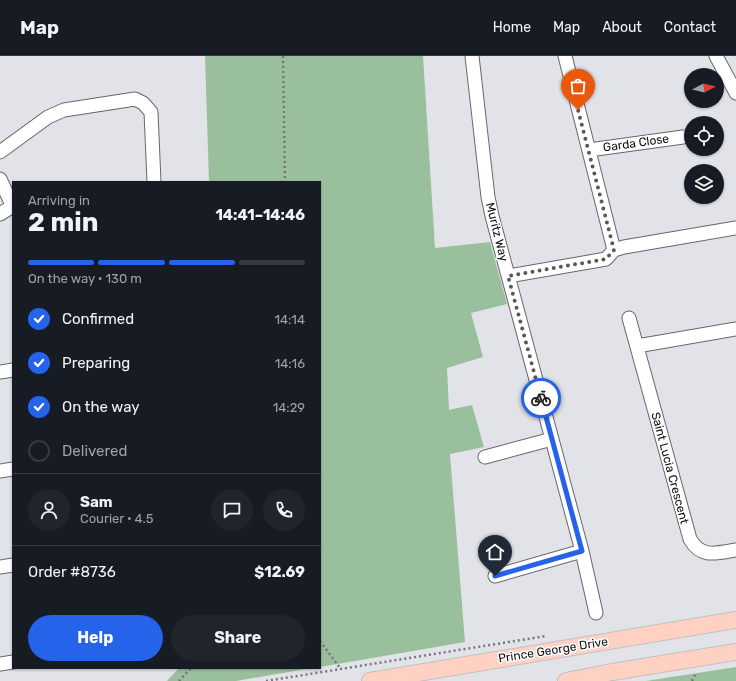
<!DOCTYPE html>
<html lang="en">
<head>
<meta charset="utf-8">
<style>
  :root { --surface:#171b24; --page:#20242c; --text:#f1f3f6; --muted:#9ea1a6; --line:#363941; --accent:#2563eb }
  body { margin:0; font-family:Rubik,sans-serif; background:var(--page); color:var(--text); height:100vh; display:flex; flex-direction:column; font-size:15px; white-space:nowrap }
  * { box-sizing:border-box; margin:0 }
  p { font-size:13px; color:var(--muted) }
  .icon { flex:none; width:22px; height:22px; fill:none; stroke:currentColor; stroke-width:2; stroke-linecap:round; stroke-linejoin:round }
  .map { position:relative; flex:1; overflow:hidden }
  .side { position:absolute; left:12px; top:125px; width:309px; height:488px; display:flex; flex-direction:column; background:var(--surface); border-radius:0px; box-shadow:0 1px 3px #0004 }
  .side>* { flex:none }
  .needle { width:26px; rotate:83deg }
  .fabs { position:absolute; left:684px; top:12px; display:grid; gap:8px }
  .fabs a { display:grid; place-items:center; width:40px; height:40px; border-radius:50%; background:var(--surface); box-shadow:0 1px 3px #0004; font-size:20px }
  .pin { position:absolute; display:grid; place-items:center; width:34px; height:34px; color:#fff; margin:-41px -17px; border-radius:50% 50% 50% 0; rotate:-45deg; box-shadow:0 0 4px #0007 }
  .pin .icon { rotate:45deg }
  .courier { position:absolute; display:grid; place-items:center; width:40px; height:40px; margin:-20px; border:3px solid #2563eb; border-radius:50%; background:#fff; color:#222; box-shadow:0 1px 5px #0007 }
  .headline em { font-style:normal; font-weight:700 }
  .headline div { display:flex; flex-direction:column-reverse }
  .headline { display:flex; align-items:center; justify-content:space-between; height:68px; padding:0 16px }
  h1 { font-size:26px; font-weight:700; line-height:30px }
  .bar { display:grid; grid-template-columns:repeat(4,1fr); gap:6px 4px; align-content:center; height:48px; padding:0 16px }
  .bar i { height:5px; border-radius:3px; background:var(--line) }
  .bar .selected { background:var(--accent) }
  .bar p { grid-column:span 4 }
  .line { display:flex; align-items:center; gap:10px; padding:0 16px; border-top:1px solid var(--line) }
  .line div { flex:1 }
  .round { display:grid; place-items:center; flex:none; width:42px; height:42px; border-radius:21px; background:var(--page) }
  ol { padding:0 16px; list-style:none }
  li { display:flex; align-items:center; gap:12px; height:44px }
  li p { margin-inline-start:auto }
  li .icon { padding:4px; border-radius:50%; background:var(--accent); color:#fff; stroke-width:4 }
  li:last-child { color:var(--muted) }
  li i { width:22px; height:22px; border:2px solid var(--line); border-radius:50% }
  .cta { display:flex; gap:8px; margin-top:auto; padding:8px 16px }
  .cta a { flex:1; height:46px; border-radius:24px; background:var(--accent); color:#fff; font-size:16px; font-weight:700; line-height:46px; text-align:center }
  .cta a+a { background:var(--page); color:var(--text) }
  header { display:flex; align-items:center; gap:24px; box-sizing:border-box; height:56px; padding:0 20px; background:var(--surface); border-bottom:1px solid var(--line) }
  header strong { font-size:19px }
  nav { display:flex; gap:22px; margin-inline-start:auto; font-size:14px }
  .map>svg:first-child { display:block }
  .green { fill:#9abf9c }
  .lines { fill:none; stroke-linecap:round; stroke-linejoin:round }
  .minor-casing { stroke:#66676c; stroke-width:15 }
  .major-casing { stroke:#c1c1c1; stroke-width:18 }
  .path { stroke:#76767a; stroke-width:2.5; stroke-dasharray:2 3; stroke-linecap:butt }
  .minor { stroke:#fff; stroke-width:13 }
  .major { stroke:#fed1c2; stroke-width:16 }
  .done { stroke:#59595c; stroke-width:4; stroke-dasharray:0 7.2 }
  .route { stroke:#2563eb; stroke-width:5 }
  .labels { text-anchor:middle; stroke-width:3; stroke-linejoin:round; paint-order:stroke }
  .street-label { font-size:12px; fill:#0f0f11; stroke:#fff }
</style>
</head>
<body>
<header>
<strong>Map</strong>
<nav><a>Home</a><a>Map</a><a>About</a><a>Contact</a></nav>
</header>
<div class="map">
<svg width="736" height="625" viewBox="0 0 736 625">
  <rect width="100%" height="100%" fill="#e2e3e8"/>
  <!-- green -->
  <path class="green" d="M 205,0 L 423,0 L 435,192 L 490,186 L 507,248 L 471,257 L 483,301 L 447,312 L 449,354 L 472,349 L 484,391 L 450,398 L 465,586 L 320,611 L 320,126 L 209,126 Z
    M 736,611 L 736,625 L 646,625 Z
    M 179,612 L 312,612 L 236,625 L 167,625 Z"/>
  <g class="lines">
    <!-- minor casing -->
    <g class="minor-casing">
      <path id="minor" d="M 472,0 L 488,141 L 492,160 L 582,495 L 596,557
        M 565,0 L 614,194
        M 716,0 L 736,37
        M 589,94 L 683,81
        M 0,96 L 48,61 L 64,54 L 135,43 L 143,47 L 151,56 L 154,126
        M 0,123 L 13,151
        M 0,158 L 13,150
        M 508,220 L 606,203 L 614,194 L 624,191 L 736,172
        M 629,262 L 690,483 C 701,503 717,497 736,494
        M 637,290 L 736,273
        M 0,316 L 13,314
        M 485,401 L 552,383
        M 0,415 L 13,413
        M 0,511 L 13,509
        M 495,520 L 582,495
        M 0,608 L 13,606"/>
    </g>
    <!-- major casing -->
    <g class="major-casing">
      <path id="major" d="M 370,625 L 736,564
        M 566,625 L 612,616 L 736,596"/>
    </g>
    <!-- path -->
    <path class="path" d="M 283,0 L 285,126
      M 320,585 L 340,612
      M 179,625 L 191,612
      M 266,625 L 546,580
      M 692,625 L 696,617"/>
    <!-- minor -->
    <use href="#minor" class="minor"/>
    <!-- major -->
    <use href="#major" class="major"/>
  </g>
  <g class="lines">
    <!-- done -->
    <path class="done" d="M 541,342 L 508,220 L 606,203 L 614,194 L 578,54"/>
    <!-- route -->
    <path class="route" d="M 495,520 L 582,495 L 541,342"/>
  </g>
  <g class="labels">
    <!-- street labels -->
    <g class="street-label">
      <text transform="translate(636 87) rotate(-8)" y="4">Garda Close</text>
      <text transform="translate(497 176) rotate(76)" y="4">Muritz Way</text>
      <text transform="translate(670 412) rotate(75)" y="4">Saint Lucia Crescent</text>
      <text transform="translate(553 594) rotate(-9)" y="4">Prince George Drive</text>
    </g>
  </g>
</svg>
<div class="fabs">
<a><svg class="needle" viewBox="-14 -14 28 28"><path d="M0-13l5 13h-10z" fill="#e53935"/><path d="M0 13l5-13h-10z" fill="#9ea1a6"/></svg></a>
<a><svg class="icon" aria-label="locate" viewBox="0 0 24 24"><circle cx="12" cy="12" r="6"/><path d="M12 2v4M12 18v4M2 12h4M18 12h4"/></svg></a>
<a><svg class="icon" aria-label="layers" viewBox="0 0 24 24"><path d="M12 4l9 5-9 5-9-5zM3 14l9 5 9-5"/></svg></a>
</div>
<div class="pin" style="left:578px;top:54px;background:#ea580c"><svg class="icon" aria-label="bag" viewBox="0 0 24 24"><path d="M5 8h14l-1 12H6zM9 8a3 3 0 0 1 6 0"/></svg></div>
<div class="pin" style="left:495px;top:520px;background:#1f2937"><svg class="icon" aria-label="home" viewBox="0 0 24 24"><path d="M3 11l9-7 9 7M6 9v11h12V9"/></svg></div>
<div class="courier" style="left:541px;top:342px"><svg class="icon" aria-label="bike" viewBox="0 0 24 24"><circle cx="6" cy="16" r="4"/><circle cx="18" cy="16" r="4"/><path d="M6 16l4-8h5l3 8M10 8l3 8H6M13 5h3"/></svg></div>
<section class="side">
<div class="headline"><div><h1>2 min</h1><p>Arriving in</p></div><em>14:41–14:46</em></div>
<div class="bar"><i class="selected"></i><i class="selected"></i><i class="selected"></i><i></i><p>On the way · 130 m</p></div>
<ol>
<li><svg class="icon" aria-label="check" viewBox="0 0 24 24"><path d="M5 12l5 5 9-10"/></svg>Confirmed<p>14:14</p></li>
<li><svg class="icon" aria-label="check" viewBox="0 0 24 24"><path d="M5 12l5 5 9-10"/></svg>Preparing<p>14:16</p></li>
<li><svg class="icon" aria-label="check" viewBox="0 0 24 24"><path d="M5 12l5 5 9-10"/></svg>On the way<p>14:29</p></li>
<li><i></i>Delivered</li>
</ol>
<div class="line" style="height:72px"><a class="round"><svg class="icon" aria-label="person" viewBox="0 0 24 24"><circle cx="12" cy="8" r="4"/><path d="M4 21q1-7 8-7t8 7"/></svg></a><div><b>Sam</b><p>Courier · 4.5</p></div><a class="round"><svg class="icon" aria-label="chat" viewBox="0 0 24 24"><path d="M4 5h16v11H9l-5 4z"/></svg></a><a class="round"><svg class="icon" aria-label="phone" viewBox="0 0 24 24"><path d="M5 4h4l2 5-3 2q2 4 5 5l2-3 5 2v4C11 20 4 13 5 4z"/></svg></a></div>
<div class="line" style="height:52px"><div>Order #8736</div><b>$12.69</b></div>
<div class="cta"><a>Help</a><a>Share</a></div>
</section>
</div>
</body>
</html>
